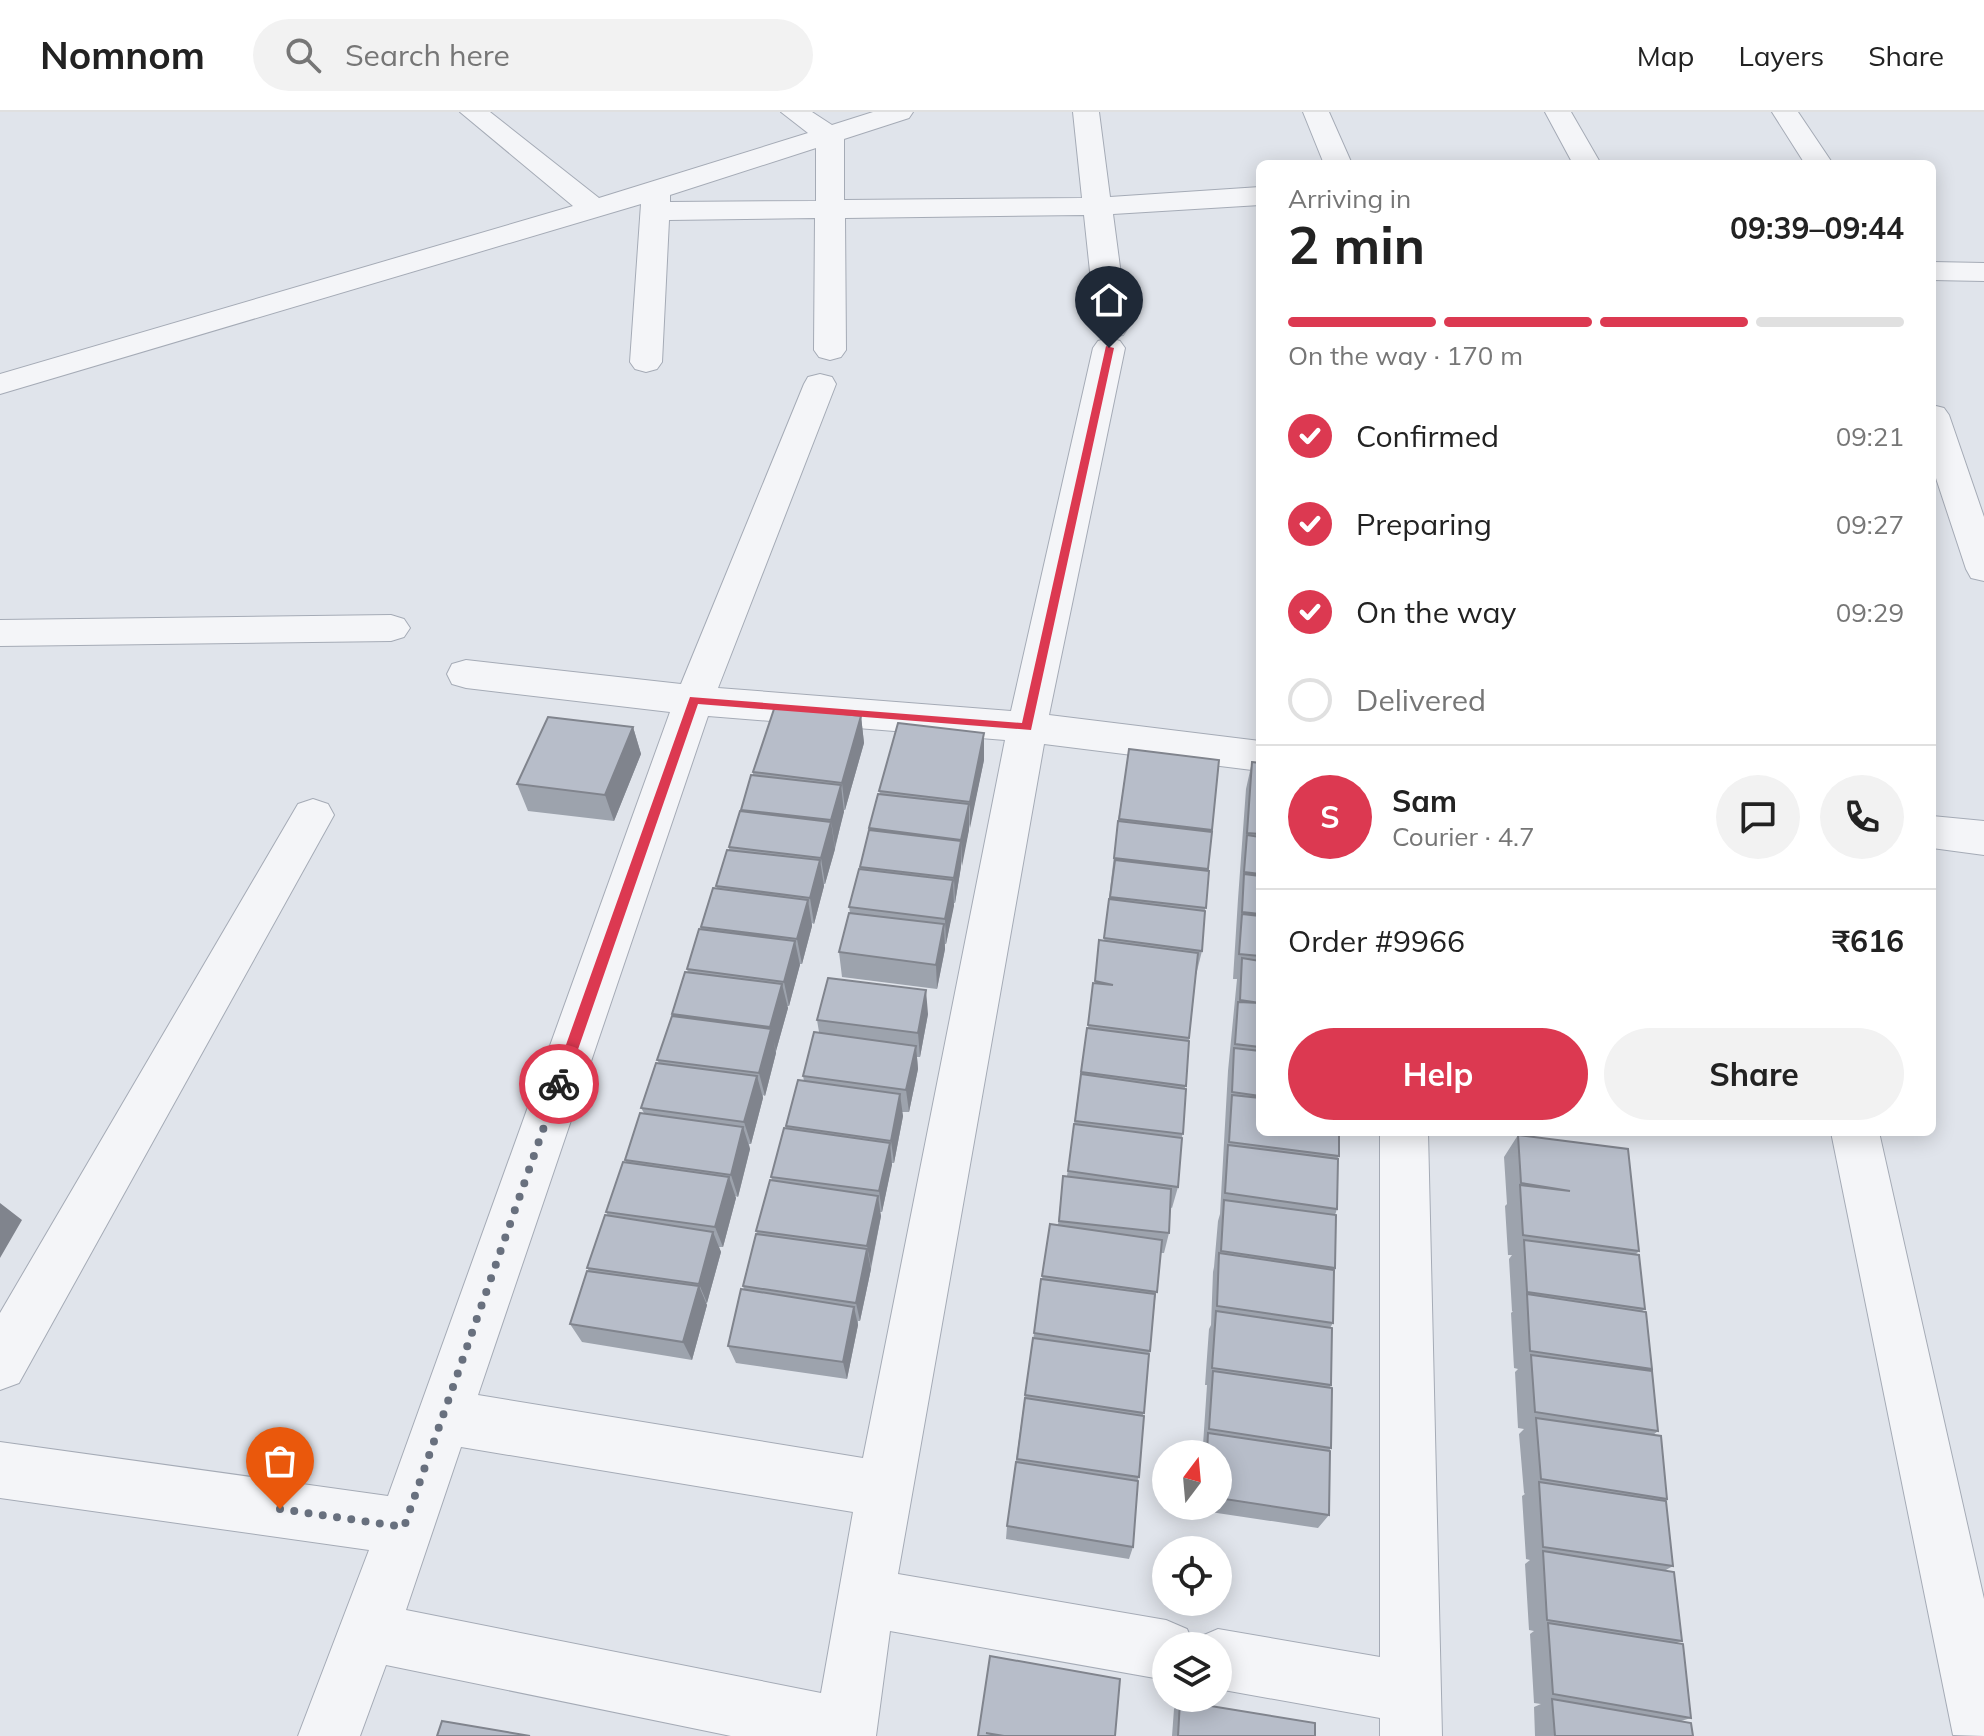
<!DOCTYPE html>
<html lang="en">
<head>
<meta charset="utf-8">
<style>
  :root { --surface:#fff; --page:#f2f2f2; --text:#222; --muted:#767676; --line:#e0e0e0; --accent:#dc3951 }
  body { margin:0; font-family:Mulish,sans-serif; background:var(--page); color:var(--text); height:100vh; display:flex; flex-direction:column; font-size:30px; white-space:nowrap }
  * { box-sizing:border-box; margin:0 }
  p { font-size:26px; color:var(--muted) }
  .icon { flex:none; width:44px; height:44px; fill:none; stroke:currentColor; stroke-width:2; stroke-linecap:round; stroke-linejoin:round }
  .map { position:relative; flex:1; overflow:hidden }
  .drawer { position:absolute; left:1256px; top:48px; width:680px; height:976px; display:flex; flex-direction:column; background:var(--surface); border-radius:12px; box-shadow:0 4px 20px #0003 }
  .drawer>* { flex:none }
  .needle { width:52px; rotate:16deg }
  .controls { position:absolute; left:1152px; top:1328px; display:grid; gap:16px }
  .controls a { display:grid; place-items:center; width:80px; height:80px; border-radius:50%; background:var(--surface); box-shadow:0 4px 20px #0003; font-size:40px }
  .pin { position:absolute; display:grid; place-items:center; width:68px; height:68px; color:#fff; margin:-82px -34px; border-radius:50% 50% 50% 0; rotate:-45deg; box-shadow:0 0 8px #0007 }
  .pin .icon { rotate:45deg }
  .courier { position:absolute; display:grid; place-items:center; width:80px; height:80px; margin:-40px; border:6px solid #dc3951; border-radius:50%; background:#fff; color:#222; box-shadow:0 2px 10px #0007 }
  .overview em { font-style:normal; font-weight:700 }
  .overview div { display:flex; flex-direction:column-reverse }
  .overview { display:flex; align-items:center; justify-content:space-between; height:136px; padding:0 32px }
  h1 { font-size:52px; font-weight:700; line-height:60px }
  .bar { display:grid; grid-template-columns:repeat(4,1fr); gap:12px 8px; align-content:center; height:96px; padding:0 32px }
  .bar i { height:10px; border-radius:6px; background:var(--line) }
  .bar .selected { background:var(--accent) }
  .bar p { grid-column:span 4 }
  .line { display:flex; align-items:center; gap:20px; padding:0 32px; border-top:2px solid var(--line) }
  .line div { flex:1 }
  .round { display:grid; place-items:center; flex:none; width:84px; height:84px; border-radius:42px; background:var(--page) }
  ol { padding:0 32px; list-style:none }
  li { display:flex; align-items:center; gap:24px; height:88px }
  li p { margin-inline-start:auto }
  li .icon { padding:8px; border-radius:50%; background:var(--accent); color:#fff; stroke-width:4 }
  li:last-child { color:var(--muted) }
  li i { width:44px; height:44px; border:4px solid var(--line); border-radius:50% }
  .cta { display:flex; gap:16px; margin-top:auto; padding:16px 32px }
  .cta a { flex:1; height:92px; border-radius:48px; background:var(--accent); color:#fff; font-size:32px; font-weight:700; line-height:92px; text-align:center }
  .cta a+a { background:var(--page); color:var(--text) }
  header { display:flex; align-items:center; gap:48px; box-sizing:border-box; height:112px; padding:0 40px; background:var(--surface); border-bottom:2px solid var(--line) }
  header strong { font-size:38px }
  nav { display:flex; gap:44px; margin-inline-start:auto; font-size:28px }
  .search { width:560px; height:72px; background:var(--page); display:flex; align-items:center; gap:20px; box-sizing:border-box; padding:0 28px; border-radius:44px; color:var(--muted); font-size:30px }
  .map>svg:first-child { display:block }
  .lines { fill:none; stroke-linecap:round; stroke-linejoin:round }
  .street-casing { stroke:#a5abb6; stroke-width:2 }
  .street { fill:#f4f5f8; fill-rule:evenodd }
  .wall { fill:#9da3ad }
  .shaded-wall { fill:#80848d }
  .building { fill:#b7bdc9; stroke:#80848d; stroke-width:2 }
  .route { fill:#dc3951 }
  .done { stroke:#68707e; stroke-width:8; stroke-dasharray:0 14.4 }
</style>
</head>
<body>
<header>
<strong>Nomnom</strong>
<div class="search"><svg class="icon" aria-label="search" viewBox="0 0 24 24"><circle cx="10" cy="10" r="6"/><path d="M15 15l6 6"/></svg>Search here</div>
<nav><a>Map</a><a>Layers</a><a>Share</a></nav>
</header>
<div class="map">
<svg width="1984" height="1624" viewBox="0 0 1984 1624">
  <rect width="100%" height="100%" fill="#e0e4eb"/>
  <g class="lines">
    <!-- street casing -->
    <g class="street-casing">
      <path id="street" d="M 460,0 L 490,0 L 599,86 L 808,21 L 781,0 L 812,0 L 832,13 L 873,0 L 913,0 L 909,6 L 844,27 L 844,88 L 1082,86 L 1073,0 L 1099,0 L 1110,85 L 1260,75 L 1260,93 L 1113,102 L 1128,216 L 1123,223 L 1112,225 L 1101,223 L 1096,216 L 1084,103 L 845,106 L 846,238 L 841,245 L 830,248 L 819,245 L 814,238 L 815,106 L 669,108 L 662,250 L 657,257 L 646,260 L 635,257 L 630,250 L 641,92 L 0,282 L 0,262 L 573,94 ZM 816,36 L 816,89 L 670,90 L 670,83 Z
        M 1303,0 L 1329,0 L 1352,52 L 1324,52 Z
        M 1545,0 L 1571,0 L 1601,52 L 1573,52 Z
        M 1772,0 L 1798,0 L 1833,52 L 1805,52 Z
        M 1932,150 L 1984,151 L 1984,169 L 1932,168 Z
        M 1109,226 L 1120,229 L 1125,236 L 1049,603 L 1260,629 L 1260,659 L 1044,632 L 898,1462 L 1166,1508 L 1187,1517 L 1194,1533 L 1197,1526 L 1218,1517 L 1380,1545 L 1380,1020 L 1428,1020 L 1442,1624 L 1380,1624 L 1380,1606 L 1218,1577 L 1218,1534 L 1166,1534 L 1166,1568 L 890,1519 L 876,1624 L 731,1624 L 386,1553 L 360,1624 L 298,1624 L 369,1438 L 0,1386 L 0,1330 L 388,1384 L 670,600 L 466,576 L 452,572 L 447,562 L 452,552 L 466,548 L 681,572 L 804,272 L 808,265 L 820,262 L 832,265 L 836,272 L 718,576 L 1011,599 L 1093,236 L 1098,229 ZM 708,604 L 1005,628 L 863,1346 L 478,1283 ZM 461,1335 L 853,1400 L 821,1581 L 406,1498 Z
        M 1932,293 L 1944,296 L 1949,303 L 1984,405 L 1984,469 L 1971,466 L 1966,457 L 1932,354 Z
        M 391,503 L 404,507 L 410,516 L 404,525 L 391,529 L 0,534 L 0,508 Z
        M 313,687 L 328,692 L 334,703 L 19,1271 L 0,1278 L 0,1201 L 298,692 Z
        M 1932,704 L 1984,709 L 1984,743 L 1932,736 Z
        M 1831,1020 L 1879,1020 L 1984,1487 L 1984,1624 L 1953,1623 Z"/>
    </g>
    <!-- street -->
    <use href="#street" class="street"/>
  </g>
  <!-- wall -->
  <path class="wall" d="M 861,604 L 864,631 L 845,698 L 844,698 L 835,737 L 825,772 L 824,772 L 824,774 L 814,812 L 812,811 L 812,814 L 802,852 L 800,852 L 789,894 L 787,894 L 788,896 L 776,939 L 776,941 L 765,984 L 763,983 L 763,986 L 751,1032 L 749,1032 L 750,1037 L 738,1085 L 735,1084 L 736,1086 L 723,1135 L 719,1135 L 721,1140 L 707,1191 L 706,1191 L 707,1193 L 692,1248 L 582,1230 L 570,1212 L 589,1159 L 587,1156 L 608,1104 L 606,1100 L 626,1050 L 625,1048 L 644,1001 L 641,996 L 659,951 L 657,948 L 672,904 L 672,902 L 688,861 L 687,857 L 701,817 L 701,815 L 717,777 L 716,774 L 729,738 L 729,735 L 753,664 L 753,660 Z
    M 633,615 L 641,642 L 614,709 L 528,699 L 517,672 Z
    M 984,621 L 984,648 L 961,754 L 955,791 L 954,791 L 946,832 L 945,832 L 945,837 L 937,877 L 842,865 L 839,840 L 850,801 L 849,795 L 860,757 L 869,716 L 880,682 L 879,679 Z
    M 1129,637 L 1219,648 L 1208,759 L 1202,839 L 1196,863 L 1189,929 L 1185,976 L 1186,977 L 1178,1075 L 1172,1096 L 1170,1095 L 1169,1121 L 1164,1141 L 1160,1141 L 1143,1304 L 1133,1435 L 1129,1447 L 1006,1427 L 1007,1414 L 1025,1283 L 1050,1112 L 1058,1113 L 1063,1064 L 1067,1064 L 1081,960 L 1095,871 L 1099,828 L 1104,829 L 1118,709 Z
    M 1252,650 L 1260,651 L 1260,1020 L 1339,1044 L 1337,1047 L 1337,1097 L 1335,1103 L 1335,1156 L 1334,1159 L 1333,1211 L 1330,1216 L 1331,1336 L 1329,1339 L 1329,1403 L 1318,1416 L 1197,1398 L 1198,1394 L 1218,1394 L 1218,1342 L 1201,1342 L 1203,1333 L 1207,1273 L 1205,1273 L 1209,1217 L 1211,1213 L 1213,1160 L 1214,1155 L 1218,1109 L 1220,1102 L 1228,959 L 1237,867 L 1233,867 L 1238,787 L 1246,677 Z
    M 928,902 L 920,945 L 917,945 L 918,957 L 909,1000 L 902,1000 L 903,1004 L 894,1051 L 892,1051 L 882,1100 L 880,1100 L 881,1104 L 871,1157 L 860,1209 L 858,1209 L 858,1213 L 847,1267 L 736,1251 L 728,1234 L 744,1178 L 743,1174 L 757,1122 L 756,1119 L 772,1068 L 771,1065 L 786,1016 L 786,1014 L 804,969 L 803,964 L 819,920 L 817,908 Z
    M 1518,1023 L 1639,1139 L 1636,1142 L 1645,1197 L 1642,1199 L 1652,1257 L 1649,1259 L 1658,1319 L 1653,1323 L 1667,1387 L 1664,1389 L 1673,1454 L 1664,1459 L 1682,1529 L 1676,1531 L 1691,1606 L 1681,1609 L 1693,1624 L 1535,1624 L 1534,1595 L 1541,1592 L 1534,1591 L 1530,1522 L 1534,1519 L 1529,1518 L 1525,1452 L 1530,1448 L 1526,1447 L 1522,1384 L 1525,1382 L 1524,1381 L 1519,1322 L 1524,1317 L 1518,1316 L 1515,1260 L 1518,1257 L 1514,1256 L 1511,1201 L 1513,1199 L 1512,1199 L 1509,1147 L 1512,1143 L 1508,1143 L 1505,1094 L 1507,1092 L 1504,1045 Z
    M 1180,1589 L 1315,1624 L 1172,1624 L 1174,1597 Z"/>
  <!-- shaded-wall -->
  <path class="shaded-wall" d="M 861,604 L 864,631 L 845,698 L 842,671 Z
    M 633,615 L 641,642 L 614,709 L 605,683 Z
    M 984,621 L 984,648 L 970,716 L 970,690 Z
    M 841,673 L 844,700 L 835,735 L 831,708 Z
    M 969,692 L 969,718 L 962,754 L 961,728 Z
    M 831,710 L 835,737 L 825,772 L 821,746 Z
    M 961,729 L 961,755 L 955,791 L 954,766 Z
    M 820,748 L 824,774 L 814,812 L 810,786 Z
    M 953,768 L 954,794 L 946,832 L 945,807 Z
    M 808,788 L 812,814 L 802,852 L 797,827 Z
    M 944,812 L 945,837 L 937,877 L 936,853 Z
    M 795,829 L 800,853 L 789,894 L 784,870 Z
    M 782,872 L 788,896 L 776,939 L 770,915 Z
    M 926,878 L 928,902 L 920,945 L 918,921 Z
    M 771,917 L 776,941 L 765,984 L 759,961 Z
    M 916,934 L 918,957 L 909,1000 L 906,978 Z
    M 757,964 L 763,986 L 751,1032 L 744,1010 Z
    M 900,982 L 903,1004 L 894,1051 L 891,1029 Z
    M 743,1015 L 750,1037 L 738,1085 L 731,1063 Z
    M 890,1031 L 892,1053 L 882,1100 L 879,1079 Z
    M 729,1065 L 736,1086 L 723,1135 L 715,1115 Z
    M 878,1084 L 881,1104 L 871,1154 L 867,1134 Z
    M 0,1091 L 22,1108 L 0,1146 Z
    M 713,1120 L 721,1140 L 707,1191 L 699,1172 Z
    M 867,1137 L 871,1157 L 860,1209 L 856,1191 Z
    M 699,1174 L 707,1193 L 692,1248 L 683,1230 Z
    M 854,1195 L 858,1213 L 847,1267 L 843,1250 Z"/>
  <!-- building -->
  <path class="building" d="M 775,594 L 861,604 L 842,671 L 753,660 Z
    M 548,605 L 633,615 L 605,683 L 517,672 Z
    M 898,611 L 984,621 L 970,690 L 879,679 Z
    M 1129,637 L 1219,648 L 1212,718 L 1119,707 Z
    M 1252,650 L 1260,651 L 1260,722 L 1247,721 Z
    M 751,663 L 841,673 L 831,708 L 741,698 Z
    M 878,682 L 969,692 L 961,728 L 869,716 Z
    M 740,699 L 831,710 L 821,746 L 729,735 Z
    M 1118,709 L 1212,720 L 1208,757 L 1114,746 Z
    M 869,718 L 961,729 L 954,766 L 860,755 Z
    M 1247,723 L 1260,725 L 1260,762 L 1244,760 Z
    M 727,738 L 820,748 L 810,786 L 716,774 Z
    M 1115,748 L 1209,759 L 1206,796 L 1110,785 Z
    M 859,757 L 953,768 L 945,807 L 849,795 Z
    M 1244,762 L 1260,764 L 1260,802 L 1242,800 Z
    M 713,776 L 808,788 L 797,827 L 701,815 Z
    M 1109,787 L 1205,799 L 1202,839 L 1104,826 Z
    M 849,801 L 944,812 L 936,853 L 839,840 Z
    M 1242,802 L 1260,804 L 1260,844 L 1239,842 Z
    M 699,817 L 795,829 L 784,870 L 687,857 Z
    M 1099,828 L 1198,841 L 1189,926 L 1088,913 L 1093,871 L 1113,873 L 1095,869 Z
    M 1242,846 L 1260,849 L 1260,891 L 1240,888 Z
    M 685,860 L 782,872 L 770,915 L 672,902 Z
    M 828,866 L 926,878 L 918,921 L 817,908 Z
    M 1238,890 L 1260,891 L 1260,935 L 1235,932 Z
    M 672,904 L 771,917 L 759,961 L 657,948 Z
    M 1087,916 L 1189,929 L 1186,974 L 1081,960 Z
    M 814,920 L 916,934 L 906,978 L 803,964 Z
    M 1234,936 L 1260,939 L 1260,984 L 1232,980 Z
    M 656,951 L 757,964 L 744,1010 L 641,996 Z
    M 1081,962 L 1186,977 L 1183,1022 L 1075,1009 Z
    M 798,968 L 900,982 L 891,1029 L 786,1014 Z
    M 1232,983 L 1260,986 L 1260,1020 L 1339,1020 L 1339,1044 L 1229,1030 Z
    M 640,1001 L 743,1015 L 731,1063 L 625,1048 Z
    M 1074,1012 L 1182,1026 L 1178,1075 L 1068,1059 Z
    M 784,1016 L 890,1031 L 879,1079 L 771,1065 Z
    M 1518,1023 L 1628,1037 L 1639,1139 L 1523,1123 L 1520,1073 L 1570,1079 L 1521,1071 Z
    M 1228,1033 L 1338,1047 L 1337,1097 L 1225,1081 Z
    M 623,1050 L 729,1065 L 715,1115 L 606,1100 Z
    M 1063,1064 L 1171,1077 L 1169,1121 L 1059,1109 Z
    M 770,1068 L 878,1084 L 867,1134 L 756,1119 Z
    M 1224,1088 L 1336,1103 L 1335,1156 L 1221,1139 Z
    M 605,1103 L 713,1120 L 699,1172 L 587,1156 Z
    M 1050,1112 L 1162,1128 L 1157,1180 L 1042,1164 Z
    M 756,1122 L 867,1137 L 856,1191 L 743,1174 Z
    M 1524,1128 L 1639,1143 L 1645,1197 L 1527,1180 Z
    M 1219,1141 L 1334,1158 L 1333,1211 L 1217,1194 Z
    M 587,1159 L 699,1174 L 683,1230 L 570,1212 Z
    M 1041,1167 L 1155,1182 L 1150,1239 L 1034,1221 Z
    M 741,1177 L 854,1195 L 843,1250 L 728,1234 Z
    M 1527,1182 L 1646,1200 L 1652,1257 L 1530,1239 Z
    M 1216,1199 L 1332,1216 L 1331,1273 L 1212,1256 Z
    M 1033,1226 L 1149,1242 L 1144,1301 L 1025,1283 Z
    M 1531,1243 L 1652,1259 L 1658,1319 L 1535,1300 Z
    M 1213,1259 L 1332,1276 L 1331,1336 L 1209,1317 Z
    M 1025,1286 L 1144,1304 L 1139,1365 L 1017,1347 Z
    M 1536,1306 L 1661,1324 L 1667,1387 L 1541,1367 Z
    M 1208,1321 L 1330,1339 L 1329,1403 L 1218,1386 L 1218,1342 L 1207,1342 Z
    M 1016,1350 L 1138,1369 L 1133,1435 L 1007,1414 Z
    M 1539,1370 L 1666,1389 L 1673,1454 L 1543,1435 Z
    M 1543,1439 L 1674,1460 L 1682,1529 L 1547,1508 Z
    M 1548,1511 L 1683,1532 L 1691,1606 L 1553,1582 Z
    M 990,1544 L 1120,1567 L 1115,1624 L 1004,1624 L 986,1621 L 1001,1624 L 978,1624 Z
    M 1552,1587 L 1691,1611 L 1693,1624 L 1555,1624 Z
    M 1180,1589 L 1315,1611 L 1315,1624 L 1178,1624 Z
    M 442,1609 L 530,1624 L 437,1624 Z"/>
  <!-- route -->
  <path class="route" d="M 1106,234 L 1114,236 L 1031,618 L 698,592 L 566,972 L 559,978 L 554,976 L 552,972 L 690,585 L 1022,611 Z"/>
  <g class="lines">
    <!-- done -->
    <path class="done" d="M 280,1397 L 404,1415 L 559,972"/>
  </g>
</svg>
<div class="controls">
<a><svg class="needle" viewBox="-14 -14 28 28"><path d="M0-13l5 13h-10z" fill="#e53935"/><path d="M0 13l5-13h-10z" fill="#767676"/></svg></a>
<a><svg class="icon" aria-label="locate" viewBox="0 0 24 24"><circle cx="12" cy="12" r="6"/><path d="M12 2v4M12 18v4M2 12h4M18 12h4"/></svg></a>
<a><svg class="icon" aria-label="layers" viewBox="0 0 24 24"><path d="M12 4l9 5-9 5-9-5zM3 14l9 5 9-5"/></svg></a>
</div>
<div class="pin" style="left:280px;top:1397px;background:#ea580c"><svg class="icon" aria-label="bag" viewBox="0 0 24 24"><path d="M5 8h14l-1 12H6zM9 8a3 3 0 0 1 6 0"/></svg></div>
<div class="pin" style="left:1109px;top:236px;background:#1f2937"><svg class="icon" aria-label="home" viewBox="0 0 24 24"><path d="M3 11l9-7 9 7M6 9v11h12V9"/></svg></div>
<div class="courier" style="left:559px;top:972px"><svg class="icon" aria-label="bike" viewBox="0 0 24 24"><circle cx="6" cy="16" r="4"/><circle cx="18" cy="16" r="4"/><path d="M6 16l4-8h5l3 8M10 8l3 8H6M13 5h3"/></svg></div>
<section class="drawer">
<div class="overview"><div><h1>2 min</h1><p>Arriving in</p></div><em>09:39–09:44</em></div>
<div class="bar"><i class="selected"></i><i class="selected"></i><i class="selected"></i><i></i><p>On the way · 170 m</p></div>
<ol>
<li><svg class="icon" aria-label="check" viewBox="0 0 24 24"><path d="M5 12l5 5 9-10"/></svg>Confirmed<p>09:21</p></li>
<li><svg class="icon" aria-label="check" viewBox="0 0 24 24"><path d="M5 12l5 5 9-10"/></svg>Preparing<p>09:27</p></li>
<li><svg class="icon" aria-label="check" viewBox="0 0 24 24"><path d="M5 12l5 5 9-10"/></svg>On the way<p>09:29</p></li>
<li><i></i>Delivered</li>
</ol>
<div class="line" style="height:144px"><b class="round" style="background:var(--accent);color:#fff">S</b><div><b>Sam</b><p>Courier · 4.7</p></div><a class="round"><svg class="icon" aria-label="chat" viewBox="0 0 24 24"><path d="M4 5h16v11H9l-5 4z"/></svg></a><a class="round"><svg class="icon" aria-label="phone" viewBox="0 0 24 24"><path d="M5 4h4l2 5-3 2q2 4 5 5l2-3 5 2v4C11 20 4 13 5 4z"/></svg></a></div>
<div class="line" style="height:104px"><div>Order #9966</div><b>₹616</b></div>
<div class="cta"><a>Help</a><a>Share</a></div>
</section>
</div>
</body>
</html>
